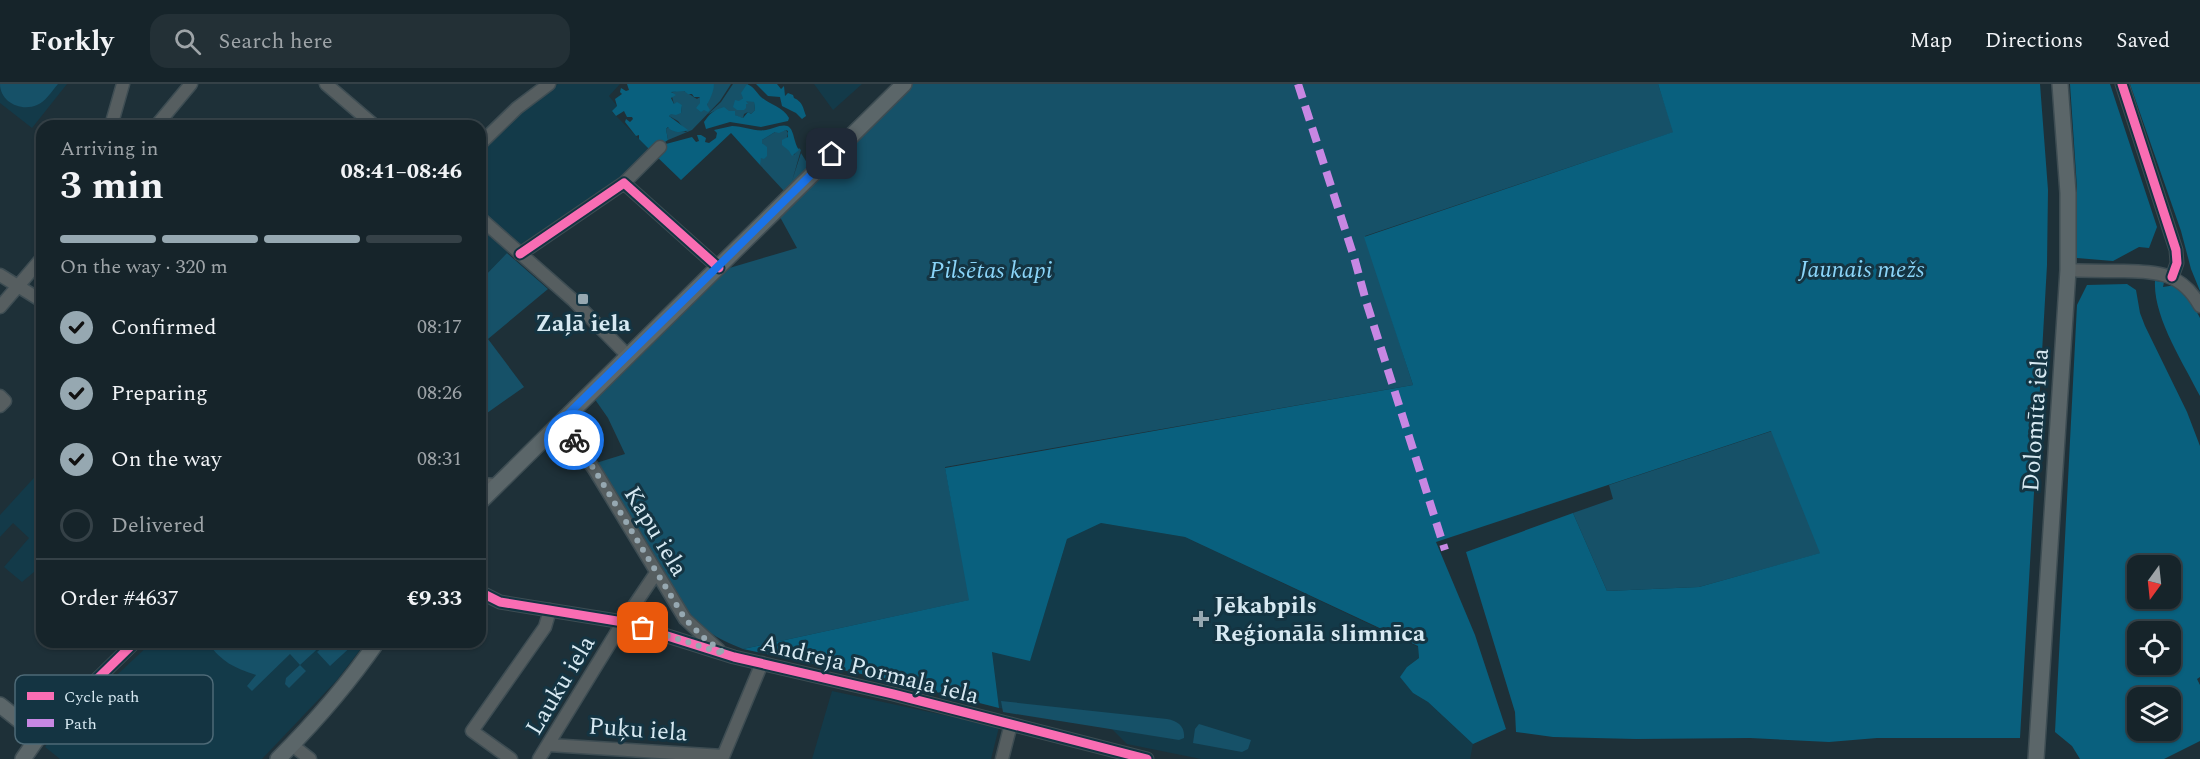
<!DOCTYPE html>
<html lang="en">
<head>
<meta charset="utf-8">
<style>
  :root { --surface:#16242a; --page:#233036; --text:#f1f3f6; --muted:#9ea4a8; --line:#354147; --accent:#96a8b1 }
  body { margin:0; font-family:Spectral,serif; background:var(--page); color:var(--text); height:100vh; display:flex; flex-direction:column; font-size:22px; white-space:nowrap }
  * { box-sizing:border-box; margin:0 }
  p { font-size:20px; color:var(--muted) }
  .icon { flex:none; width:33px; height:33px; fill:none; stroke:currentColor; stroke-width:2; stroke-linecap:round; stroke-linejoin:round }
  .map { position:relative; flex:1; overflow:hidden }
  .side { position:absolute; left:36px; top:36px; width:450px; height:528px; display:flex; flex-direction:column; background:var(--surface); border-radius:18px; box-shadow:0 2px 4px #0004,0 0 0 2px var(--line) }
  .side>* { flex:none }
  .needle { width:39px; rotate:195deg }
  .controls { position:absolute; left:2127px; top:471px; display:grid; gap:12px }
  .controls a { display:grid; place-items:center; width:54px; height:54px; border-radius:12px; background:var(--surface); box-shadow:0 2px 4px #0004,0 0 0 2px var(--line); font-size:30px }
  .pin { position:absolute; display:grid; place-items:center; width:51px; height:51px; color:#fff; margin:-26px; border-radius:12px; box-shadow:0 3px 9px #0006 }
  .courier { position:absolute; display:grid; place-items:center; width:60px; height:60px; margin:-30px; border:4px solid #1a73e8; border-radius:50%; background:#fff; color:#222; box-shadow:0 2px 8px #0007 }
  .overview em { font-style:normal; font-weight:700 }
  .overview div { display:flex; flex-direction:column-reverse }
  .overview { display:flex; align-items:center; justify-content:space-between; height:102px; padding:0 24px }
  h1 { font-size:39px; font-weight:700; line-height:45px }
  .bar { display:grid; grid-template-columns:repeat(4,1fr); gap:9px 6px; align-content:center; height:72px; padding:0 24px }
  .bar i { height:8px; border-radius:4px; background:var(--line) }
  .bar .current { background:var(--accent) }
  .bar p { grid-column:span 4 }
  .line { display:flex; align-items:center; gap:15px; padding:0 24px; border-top:2px solid var(--line) }
  .line div { flex:1 }
  ol { padding:0 24px; list-style:none }
  li { display:flex; align-items:center; gap:18px; height:66px }
  li p { margin-inline-start:auto }
  li .icon { padding:6px; border-radius:50%; background:var(--accent); color:#111; stroke-width:4 }
  li:last-child { color:var(--muted) }
  li i { width:33px; height:33px; border:3px solid var(--line); border-radius:50% }
  header { display:flex; align-items:center; gap:36px; box-sizing:border-box; height:84px; padding:0 30px; background:var(--surface); border-bottom:2px solid var(--line) }
  header strong { font-size:28px }
  nav { display:flex; gap:33px; margin-inline-start:auto; font-size:21px }
  .search { width:420px; height:54px; background:var(--page); display:flex; align-items:center; gap:15px; box-sizing:border-box; padding:0 21px; border-radius:18px; color:var(--muted); font-size:22px }
  .map>svg:first-child { display:block }
  .built { fill:#133a49 }
  .green { fill:#165168 }
  .forest { fill:#09607e; fill-rule:evenodd }
  .lines { fill:none; stroke-linecap:round; stroke-linejoin:round }
  .minor-casing { stroke:#3e4d53; stroke-width:15 }
  .major-casing { stroke:#3e4d53; stroke-width:18 }
  .minor { stroke:#565e60; stroke-width:12 }
  .major { stroke:#5b6669; stroke-width:15 }
  .quiet { stroke:#c787e3; stroke-width:8; stroke-dasharray:15 8; stroke-linecap:butt }
  .cycleway-casing { stroke:#143442; stroke-width:13 }
  .cycleway { stroke:#f96db3; stroke-width:9 }
  .done { stroke:#96a8b1; stroke-width:6; stroke-dasharray:0 10.8 }
  .route { stroke:#1a73e8; stroke-width:8 }
  .poi-dot { fill:#96a8b1; stroke:#143442; stroke-width:2 }
  .labels { text-anchor:middle; stroke-width:6; stroke-linejoin:round; paint-order:stroke }
  .park-label { font-size:24px; font-style:italic; fill:#8ad4f8; stroke:#143442 }
  .poi-label { font-size:24px; font-weight:bold; fill:#d7e9f2; stroke:#143442 }
  .street-label { font-size:24px; fill:#d7e9f2; stroke:#143442 }
  .key { fill:#143442; stroke:#4e6a77; stroke-width:1.5 }
  .key-label { font-size:16px; fill:#d7e9f2 }
</style>
</head>
<body>
<header>
<strong>Forkly</strong>
<div class="search"><svg class="icon" aria-label="search" viewBox="0 0 24 24"><circle cx="10" cy="10" r="6"/><path d="M15 15l6 6"/></svg>Search here</div>
<nav><a>Map</a><a>Directions</a><a>Saved</a></nav>
</header>
<div class="map">
<svg width="2200" height="675" viewBox="0 0 2200 675">
  <rect width="100%" height="100%" fill="#1e3038"/>
  <!-- built -->
  <path class="built" d="M 0,0 L 67,0 L 32,44 L 0,19 Z
    M 558,0 L 620,0 L 609,12 L 617,22 L 612,28 L 651,67 L 623,95 L 534,158 L 507,169 L 480,197 L 480,63 L 494,47 Z
    M 814,0 L 862,0 L 833,26 Z
    M 42,385 L 42,496 L 34,488 L 22,498 L 4,483 L 29,454 L 13,439 L 0,453 L 0,431 Z
    M 1101,439 L 1185,453 L 1418,563 L 1419,574 L 1407,583 L 1413,609 L 1428,618 L 1473,660 L 1470,675 L 1201,675 L 1127,660 L 1110,643 L 999,624 L 992,567 L 1030,576 L 1067,455 Z
    M 152,558 L 366,558 L 337,596 L 262,675 L 60,675 L 45,663 L 52,652 Z
    M 832,607 L 999,643 L 991,675 L 812,675 Z"/>
  <!-- green -->
  <path class="green" d="M 0,0 L 58,0 C 52,7 45,18 37,21 C 21,28 0,18 0,0 Z
    M 714,0 L 731,0 L 720,17 L 692,46 L 668,56 L 666,45 L 669,43 L 674,47 L 687,48 L 678,37 L 669,32 L 671,29 L 681,29 L 682,21 L 674,20 L 671,9 C 685,3 686,9 697,15 L 700,13 L 707,21 Z
    M 733,0 L 747,0 L 743,14 L 739,18 L 735,16 L 745,21 L 746,17 L 751,16 L 754,18 L 755,26 L 751,30 L 748,28 L 744,30 L 743,34 C 726,30 728,20 708,30 L 721,18 Z
    M 913,0 L 1658,0 L 1674,48 L 1365,152 L 1413,301 L 945,383 L 970,516 L 743,565 C 714,553 703,547 683,522 L 596,379 L 625,370 L 608,334 L 594,314 L 726,185 L 797,164 L 780,133 Z
    M 786,46 L 788,49 L 785,63 L 794,71 L 799,64 L 801,66 L 792,97 L 801,69 L 809,82 L 784,107 L 760,81 L 760,75 L 767,66 L 762,59 L 762,56 L 775,48 Z
    M 507,169 L 548,205 L 488,255 L 524,303 L 480,334 L 480,197 Z
    M 1772,347 L 1821,469 L 1699,503 L 1607,507 L 1573,429 L 1613,415 L 1609,401 Z
    M 207,558 L 325,558 L 300,581 L 306,587 L 289,604 L 285,600 L 286,594 L 300,581 L 290,570 L 252,607 L 247,602 L 256,591 C 233,583 223,579 207,558 Z
    M 328,558 L 356,558 L 330,582 L 317,568 Z
    M 1001,617 L 1167,635 C 1178,637 1185,642 1184,654 L 1179,656 L 1003,628 Z
    M 1199,640 L 1251,656 L 1248,665 L 1242,668 L 1193,659 L 1195,645 Z"/>
  <!-- forest -->
  <path class="forest" d="M 627,0 L 714,0 C 714,7 710,15 707,21 L 710,26 L 708,28 L 704,26 L 701,28 L 696,24 L 700,19 L 700,13 L 694,13 L 692,10 L 688,10 L 684,7 L 671,8 L 676,11 L 671,14 L 674,20 L 677,18 L 682,21 L 681,29 L 676,31 L 671,30 L 669,32 L 688,46 C 682,49 672,49 668,43 L 666,45 L 668,56 L 651,67 L 639,55 L 639,51 L 636,52 L 625,38 L 626,35 L 630,38 L 633,35 L 632,33 L 627,33 L 624,27 L 616,32 L 612,27 L 617,22 L 615,15 L 622,10 L 620,8 L 621,4 L 626,7 L 629,6 Z
    M 747,0 C 754,3 756,8 761,13 C 770,21 783,23 789,34 L 788,37 L 761,43 L 730,38 L 706,45 L 704,38 C 710,29 714,26 724,23 L 729,27 L 735,27 L 735,31 L 743,34 L 748,28 L 751,30 L 755,26 L 754,18 L 746,17 L 748,20 L 746,20 L 746,24 L 744,26 L 737,26 L 733,23 L 735,16 L 739,17 L 743,14 L 741,9 Z
    M 756,0 L 777,0 L 781,5 L 784,2 L 785,12 L 788,9 L 793,11 L 794,14 C 803,18 803,24 806,32 L 802,35 L 796,29 L 782,22 L 780,13 L 768,12 Z
    M 1658,0 L 2040,0 L 2048,106 L 2047,181 L 2020,654 L 1877,654 L 1829,658 L 1750,654 L 1636,655 L 1553,653 L 1516,648 L 1515,628 L 1466,468 L 1573,429 L 1607,507 L 1699,503 L 1820,469 L 1771,347 L 1436,458 L 1475,551 L 1506,645 L 1473,660 L 1428,618 L 1413,609 L 1400,593 L 1407,583 L 1419,574 L 1418,562 L 1185,453 L 1101,439 L 1067,455 L 1030,577 L 992,568 L 999,624 L 885,595 L 743,565 L 969,516 L 945,384 L 1413,301 L 1364,153 L 1673,48 Z
    M 2070,0 L 2110,0 L 2157,143 L 2149,164 L 2139,163 L 2113,177 L 2077,174 L 2077,104 Z
    M 2130,0 L 2200,0 L 2200,207 L 2191,185 L 2181,147 Z
    M 732,42 C 744,42 755,48 766,46 C 773,45 785,38 790,44 C 794,48 794,59 799,66 L 792,72 L 789,67 L 782,61 L 782,56 L 788,53 L 788,47 L 786,46 L 779,49 L 775,48 L 762,56 L 762,59 L 767,63 L 767,72 L 764,75 L 761,74 L 760,81 L 731,49 L 681,96 L 654,70 L 666,60 L 692,53 L 696,58 L 699,57 L 697,51 L 701,51 L 706,54 L 705,58 L 709,59 L 716,54 L 717,49 L 714,46 Z
    M 2155,197 L 2164,198 L 2163,203 L 2176,201 C 2187,209 2194,222 2200,234 L 2200,312 C 2184,280 2153,233 2155,197 Z
    M 2127,200 L 2136,206 L 2140,229 L 2145,242 L 2187,328 L 2200,362 L 2200,593 L 2197,595 L 2200,601 L 2200,657 L 2164,675 L 2080,675 L 2072,662 L 2055,648 L 2077,221 L 2087,201 ZM 2138,482 L 2170,482 L 2170,514 L 2138,514 ZM 2138,548 L 2170,548 L 2170,580 L 2138,580 ZM 2138,614 L 2170,614 L 2170,646 L 2138,646 Z"/>
  <g class="lines">
    <!-- minor casing -->
    <g class="minor-casing">
      <path id="minor" d="M 326,0 L 375,42
        M 2122,0 L 2176,166 L 2177,179 L 2172,193
        M 111,42 L 123,0
        M 156,42 L 191,0
        M 480,60 L 517,24 L 549,0
        M 624,99 L 660,63
        M 480,134 L 573,216 L 629,273
        M 520,170 L 624,99 L 719,184
        M 2068,186 C 2086,187 2105,187 2124,187 C 2159,188 2182,189 2200,222
        M 0,191 L 42,217
        M 0,223 L 42,174
        M 0,312 L 5,317 L 0,322
        M 560,338 L 594,385 L 685,535 L 719,566
        M 480,400 L 497,401
        M 480,508 L 500,518 L 623,538 L 734,573 L 893,610 L 1147,675
        M 39,652 L 135,558
        M 292,661 L 310,675
        M 549,661 L 723,672
        M 511,675 L 472,647 L 545,543 L 550,526
        M 539,675 L 623,538 L 656,489
        M 722,675 L 762,579
        M 1002,675 L 1011,640"/>
    </g>
    <!-- major casing -->
    <g class="major-casing">
      <path id="major" d="M 480,418 L 904,0
        M 0,621 L 39,652 L 23,675
        M 278,675 C 314,639 348,600 377,558
        M 2036,675 L 2068,186 L 2068,109 L 2060,0"/>
    </g>
    <!-- minor -->
    <use href="#minor" class="minor"/>
    <!-- major -->
    <use href="#major" class="major"/>
    <!-- quiet -->
    <path class="quiet" d="M 1298,0 L 1354,173 L 1366,217 L 1445,466"/>
    <!-- cycleway casing -->
    <g class="cycleway-casing">
      <path id="cycleway" d="M 2122,0 L 2176,166 L 2177,179 L 2172,193
        M 520,170 L 624,99 L 719,184
        M 480,508 L 500,518 L 623,538 L 734,573 L 893,610 L 1147,675
        M 39,652 L 135,558"/>
    </g>
    <!-- cycleway -->
    <use href="#cycleway" class="cycleway"/>
  </g>
  <g class="lines">
    <!-- done -->
    <path class="done" d="M 574,356 L 594,385 L 685,535 L 703,553 L 725,570 L 643,544"/>
    <!-- route -->
    <path class="route" d="M 574,356 L 560,338 L 832,70"/>
  </g>
  <!-- markers -->
  <g class="poi-dot">
    <rect x="577" y="209" width="12" height="12" rx="3"/>
    <path d="M1198 526h6v6h6v6h-6v6h-6v-6h-6v-6h6z"/>
  </g>
  <g class="labels">
    <!-- park labels -->
    <g class="park-label">
      <text x="1862" y="193">Jaunais mežs</text>
      <text x="991" y="194">Pilsētas kapi</text>
    </g>
    <!-- poi labels -->
    <g class="poi-label">
      <text x="583" y="247">Zaļā iela</text>
      <text x="1214" y="529" text-anchor="start">Jēkabpils<tspan x="1214" dy="28">Reģionālā slimnīca</tspan></text>
    </g>
    <!-- street labels -->
    <g class="street-label">
      <text transform="translate(2035 336) rotate(-86)" y="8">Dolomīta iela</text>
      <text transform="translate(656 447) rotate(59)" y="8">Kapu iela</text>
      <text transform="translate(870 585) rotate(14)" y="8">Andreja Pormaļa iela</text>
      <text transform="translate(560 601) rotate(-59)" y="8">Lauku iela</text>
      <text transform="translate(638 645) rotate(4)" y="8">Puķu iela</text>
    </g>
  </g>
  <!-- legend -->
  <rect x="15" y="591" width="198" height="69" rx="9" class="key"/>
  <rect x="27" y="608" width="27" height="8" fill="#f96db3"/>
  <rect x="27" y="635" width="27" height="8" fill="#c787e3"/>
  <g class="key-label">
    <text x="64" y="618">Cycle path</text>
    <text x="64" y="645">Path</text>
  </g>
</svg>
<div class="controls">
<a><svg class="needle" viewBox="-14 -14 28 28"><path d="M0-13l5 13h-10z" fill="#e53935"/><path d="M0 13l5-13h-10z" fill="#9ea4a8"/></svg></a>
<a><svg class="icon" aria-label="locate" viewBox="0 0 24 24"><circle cx="12" cy="12" r="6"/><path d="M12 2v4M12 18v4M2 12h4M18 12h4"/></svg></a>
<a><svg class="icon" aria-label="layers" viewBox="0 0 24 24"><path d="M12 4l9 5-9 5-9-5zM3 14l9 5 9-5"/></svg></a>
</div>
<div class="pin" style="left:643px;top:544px;background:#ea580c"><svg class="icon" aria-label="bag" viewBox="0 0 24 24"><path d="M5 8h14l-1 12H6zM9 8a3 3 0 0 1 6 0"/></svg></div>
<div class="pin" style="left:832px;top:70px;background:#1f2937"><svg class="icon" aria-label="home" viewBox="0 0 24 24"><path d="M3 11l9-7 9 7M6 9v11h12V9"/></svg></div>
<div class="courier" style="left:574px;top:356px"><svg class="icon" aria-label="bike" viewBox="0 0 24 24"><circle cx="6" cy="16" r="4"/><circle cx="18" cy="16" r="4"/><path d="M6 16l4-8h5l3 8M10 8l3 8H6M13 5h3"/></svg></div>
<section class="side">
<div class="overview"><div><h1>3 min</h1><p>Arriving in</p></div><em>08:41–08:46</em></div>
<div class="bar"><i class="current"></i><i class="current"></i><i class="current"></i><i></i><p>On the way · 320 m</p></div>
<ol>
<li><svg class="icon" aria-label="check" viewBox="0 0 24 24"><path d="M5 12l5 5 9-10"/></svg>Confirmed<p>08:17</p></li>
<li><svg class="icon" aria-label="check" viewBox="0 0 24 24"><path d="M5 12l5 5 9-10"/></svg>Preparing<p>08:26</p></li>
<li><svg class="icon" aria-label="check" viewBox="0 0 24 24"><path d="M5 12l5 5 9-10"/></svg>On the way<p>08:31</p></li>
<li><i></i>Delivered</li>
</ol>
<div class="line" style="height:78px"><div>Order #4637</div><b>€9.33</b></div>
</section>
</div>
</body>
</html>
